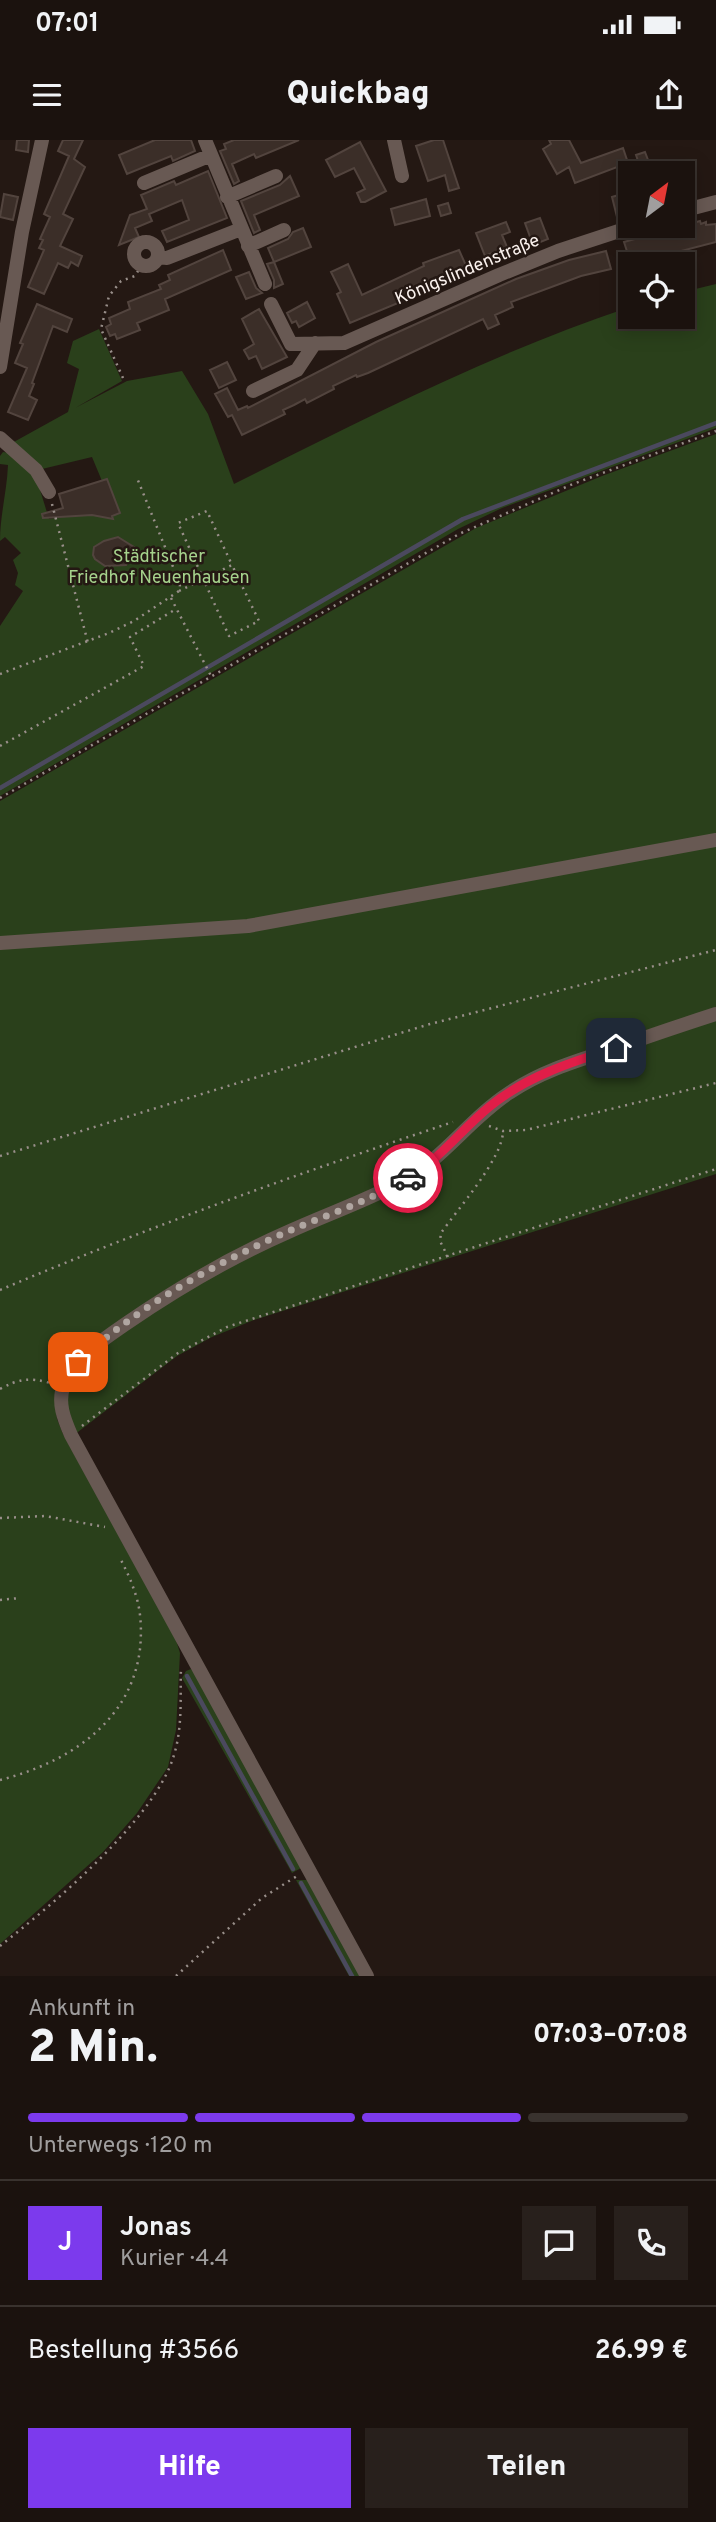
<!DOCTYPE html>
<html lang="de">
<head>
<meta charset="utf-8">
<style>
  :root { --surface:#1b120e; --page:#28201c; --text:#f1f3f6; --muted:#a09e9e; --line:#39322e; --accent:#7c3aed }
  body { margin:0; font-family:Overpass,sans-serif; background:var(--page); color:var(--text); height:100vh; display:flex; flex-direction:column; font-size:26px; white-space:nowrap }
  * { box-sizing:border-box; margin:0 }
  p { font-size:23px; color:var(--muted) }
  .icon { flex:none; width:38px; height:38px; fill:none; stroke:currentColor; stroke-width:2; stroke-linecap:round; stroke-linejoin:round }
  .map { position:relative; height:1836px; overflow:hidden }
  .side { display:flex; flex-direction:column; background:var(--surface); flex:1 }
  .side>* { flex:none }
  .needle { width:46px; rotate:32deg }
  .fabs { position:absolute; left:618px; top:21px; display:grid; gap:14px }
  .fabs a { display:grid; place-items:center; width:77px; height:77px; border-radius:0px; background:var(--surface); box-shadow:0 4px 18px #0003,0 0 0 2px var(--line); font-size:35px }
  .pin { position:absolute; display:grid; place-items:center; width:60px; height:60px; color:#fff; margin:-30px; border-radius:14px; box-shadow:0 4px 10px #0006 }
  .courier { position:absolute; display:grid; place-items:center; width:70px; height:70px; margin:-35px; border:5px solid #e11d48; border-radius:50%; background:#fff; color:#222; box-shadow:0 2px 9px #0007 }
  .headline em { font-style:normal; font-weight:800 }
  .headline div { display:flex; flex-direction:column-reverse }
  .headline { display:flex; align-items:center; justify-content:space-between; height:119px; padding:0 28px }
  h1 { font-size:46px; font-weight:800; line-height:52px }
  .bar { display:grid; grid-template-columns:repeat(4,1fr); gap:10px 7px; align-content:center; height:84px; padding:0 28px }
  .bar i { height:9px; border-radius:5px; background:var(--line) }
  .bar .active { background:var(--accent) }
  .bar p { grid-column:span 4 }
  .line { display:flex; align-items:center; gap:18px; padding:0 28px; border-top:2px solid var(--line) }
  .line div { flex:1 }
  .round { display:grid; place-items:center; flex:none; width:74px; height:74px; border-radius:0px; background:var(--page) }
  .action { display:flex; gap:14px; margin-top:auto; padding:14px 28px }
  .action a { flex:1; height:80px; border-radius:0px; background:var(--accent); color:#fff; font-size:28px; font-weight:800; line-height:80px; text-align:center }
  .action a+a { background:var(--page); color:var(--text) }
  .status { display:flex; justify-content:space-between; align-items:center; height:49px; padding:0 35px; background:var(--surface); direction:ltr }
  .status svg { height:19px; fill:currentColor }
  header { display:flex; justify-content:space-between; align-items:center; height:91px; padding:0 28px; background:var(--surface); font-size:32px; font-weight:800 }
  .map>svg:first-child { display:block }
  .green { fill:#2a401b }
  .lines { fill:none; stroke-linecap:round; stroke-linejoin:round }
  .stream { stroke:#4b495e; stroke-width:4.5 }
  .building { fill:#3b2e28; stroke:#52443e; stroke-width:2 }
  .path { stroke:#998f8a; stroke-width:2.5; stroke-dasharray:2 5; stroke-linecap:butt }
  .minor { stroke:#685953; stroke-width:14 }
  .done { stroke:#b0a6a1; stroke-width:7; stroke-dasharray:0 12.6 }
  .route { stroke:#e11d48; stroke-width:9 }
  .labels { text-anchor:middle; stroke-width:5; stroke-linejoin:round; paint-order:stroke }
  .street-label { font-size:18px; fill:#fbf2ee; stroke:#241813 }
  .park-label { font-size:18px; fill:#a5d28c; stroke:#241813 }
</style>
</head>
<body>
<div class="status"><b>07:01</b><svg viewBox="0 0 49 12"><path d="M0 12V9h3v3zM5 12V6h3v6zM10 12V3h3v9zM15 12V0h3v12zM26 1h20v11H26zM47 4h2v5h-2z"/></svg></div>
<header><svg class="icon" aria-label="menu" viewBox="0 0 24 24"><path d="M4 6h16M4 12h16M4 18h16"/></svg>Quickbag<svg class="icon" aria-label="share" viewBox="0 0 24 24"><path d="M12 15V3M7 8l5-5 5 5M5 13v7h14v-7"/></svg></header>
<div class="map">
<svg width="716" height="1836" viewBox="0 0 716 1836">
  <rect width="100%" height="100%" fill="#241813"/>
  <!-- green -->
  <path class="green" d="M 716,144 L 716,288 L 502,368 L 458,389 L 0,656 L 0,486 L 23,451 L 15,445 L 18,433 L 13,420 L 21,413 L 5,397 L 0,401 C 0,375 7,351 8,325 L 0,324 L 0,316 L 3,312 L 9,313 L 37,340 L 49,379 L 62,377 L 60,369 L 63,367 L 59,354 L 102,341 L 92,317 L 42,329 L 12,303 L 68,272 L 79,229 L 67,223 L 73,201 L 99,189 L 122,241 L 75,268 L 127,241 L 182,231 L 208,274 L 234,344 C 364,279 492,213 630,167 L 630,177 L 682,177 L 683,152 Z
    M 716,294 L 716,696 L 261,780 L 0,800 L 0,661 L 476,388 L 602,336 Z
    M 716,704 L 716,870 L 544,929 L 416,1028 L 106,1193 L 55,1264 L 57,1279 L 63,1294 L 176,1500 L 180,1513 L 176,1590 L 168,1627 L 137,1673 L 103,1712 L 0,1804 L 0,807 L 172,795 Z
    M 716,880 L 716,1034 L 254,1180 L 212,1197 L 177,1216 L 74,1295 L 66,1261 L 67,1252 L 83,1224 L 150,1173 L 243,1119 L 409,1044 L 492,970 L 541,938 Z
    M 191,1529 L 197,1536 L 301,1728 L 292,1733 L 182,1538 L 186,1531 Z
    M 296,1740 L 307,1740 L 360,1836 L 349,1836 Z"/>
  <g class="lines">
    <!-- stream -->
    <path class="stream" d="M 0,648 L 463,379 L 716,283
      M 187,1536 L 293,1729
      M 301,1743 L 352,1836"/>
  </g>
  <!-- building -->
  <path class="building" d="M 17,0 L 29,0 L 28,12 L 16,10 Z
    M 63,0 L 83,0 L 74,19 L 85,27 L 63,74 L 73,79 L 60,106 L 82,116 L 78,126 L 71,122 L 68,128 L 58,123 L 44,154 L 28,147 L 44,110 L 39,108 L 43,100 L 40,99 L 50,77 L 44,74 L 69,16 L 58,11 Z
    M 155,0 L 191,0 L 195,11 L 173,21 L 171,16 L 127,34 L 119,15 Z
    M 234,0 L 299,0 L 256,18 L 254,14 L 232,24 L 239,41 L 234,44 L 220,11 L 226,9 L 224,4 Z
    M 434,0 L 443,0 L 459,48 L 449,51 L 445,35 L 428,41 L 416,6 Z
    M 549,0 L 569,0 L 581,23 L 623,8 L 628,23 L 575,43 L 569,27 L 557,34 L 543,9 L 551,4 Z
    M 360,2 L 386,51 L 365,62 L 361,62 L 357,53 L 365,49 L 354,28 L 335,37 L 326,20 Z
    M 645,12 L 653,33 L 642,33 L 636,15 Z
    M 208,31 L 227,78 L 167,102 L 162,91 L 189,80 L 182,60 L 149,74 L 152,81 L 135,88 L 139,97 L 119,105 L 130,75 L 147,69 L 141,55 L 174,41 L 176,45 Z
    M 290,36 L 299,56 L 254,75 L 260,90 L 254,93 L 241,61 L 280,45 Z
    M 625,53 L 630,73 L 617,77 L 612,57 Z
    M 4,54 L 18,57 L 13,80 L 0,77 Z
    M 426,59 L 430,76 L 395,85 L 391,69 Z
    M 448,63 L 451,73 L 441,76 L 438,66 Z
    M 540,78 L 548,99 L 533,105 L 525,83 Z
    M 700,81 L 701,84 L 706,82 L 706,85 L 716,84 L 716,102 L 631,124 L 624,102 Z
    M 506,82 L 510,92 L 502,95 L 507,107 L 485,116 L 476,93 Z
    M 303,88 L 311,107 L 274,122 L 283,144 L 274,148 L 274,140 L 267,124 L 274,122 L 268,108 L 288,99 L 293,92 Z
    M 223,110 L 231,130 L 165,159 L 169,170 L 137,183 L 140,190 L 117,199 L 115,194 L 110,196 L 106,187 L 111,184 L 109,178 L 130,169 L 128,162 L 161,149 L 159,145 L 170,140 L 168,135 Z
    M 459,110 L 468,130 L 432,145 L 434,148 L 350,183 L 337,154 L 341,152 L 331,132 L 348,124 L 362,155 L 424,126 L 423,123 Z
    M 606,111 L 611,129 L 581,136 L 511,162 L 513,167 L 495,175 L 499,184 L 488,189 L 483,179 L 368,233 L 357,237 L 356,235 L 333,246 L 334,249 L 307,263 L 305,259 L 294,265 L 283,270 L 285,274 L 242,295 L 232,275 L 228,277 L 215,254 L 227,248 L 238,270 L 247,266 L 248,268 L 376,202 L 516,139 L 569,120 Z
    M 249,132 L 256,148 L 262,153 L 246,159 L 236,137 Z
    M 307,162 L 315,178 L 299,187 L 296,181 L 292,183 L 287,173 Z
    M 37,164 L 72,179 L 67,192 L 53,186 L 32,243 L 34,244 L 29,256 L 37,260 L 28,280 L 8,272 L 27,228 L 15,223 L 23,204 L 20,203 Z
    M 259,169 L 287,217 L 262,229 L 256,216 L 249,219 L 244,210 L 254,204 L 242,179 Z
    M 227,222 L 236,240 L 219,248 L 210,230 Z
    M 107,339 L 120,373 L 112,376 L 113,379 L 92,375 L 43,378 L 42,374 L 63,368 L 59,354 Z
    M 118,397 L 134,407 L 134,414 L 126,425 L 105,426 L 95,419 L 93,415 L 94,407 L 104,401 Z"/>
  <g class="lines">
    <!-- path -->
    <path class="path" d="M 123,238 L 101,189 L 109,156 L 121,141 L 135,136 L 141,126
      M 52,364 L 88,503
      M 179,451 L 232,425 L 207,371 L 178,383 L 229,496 L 259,481 L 232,425
      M 171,458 L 211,536
      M 0,534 L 109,493 L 134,481 L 179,451 L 180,444 L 137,338
      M 0,606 L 144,526 L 130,497 L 176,469
      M 0,658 L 459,394 L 573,344 L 716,291
      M 489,986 L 503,991 L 526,990 L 716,943
      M 0,1016 L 430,884 L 716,810
      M 448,1117 L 440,1101 L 441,1093 C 457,1070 503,1018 503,991
      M 0,1150 C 148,1087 300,1033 453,982
      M 0,1249 C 18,1239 30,1237 50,1243
      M 82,1286 L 178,1213 L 227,1187 L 716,1029
      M 0,1378 L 45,1376 L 105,1387
      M 0,1460 L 20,1458
      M 0,1640 C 67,1623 131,1583 140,1509 C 142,1489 141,1468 134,1450 C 131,1440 126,1430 121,1420 L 123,1417
      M 0,1806 C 52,1765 153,1681 173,1618 C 183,1589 180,1557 181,1527
      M 176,1836 L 262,1758 L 297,1736"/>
    <!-- minor -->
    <path class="minor" d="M 205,0 L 265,144
      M 394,0 L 402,36
      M 144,43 L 211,15
      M 227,57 L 276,36
      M 682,71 L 716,62
      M134 114a12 12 0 1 1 24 0a12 12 0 1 1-24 0Z
      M 248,106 L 284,90
      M 158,117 L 167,118 L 241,89
      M 271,164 L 291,204 L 344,203 L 499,135 L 558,111 L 634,86
      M 0,227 L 22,92 L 42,0
      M 253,251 L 297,230 L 315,203
      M 0,298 L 36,330 L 49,352
      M 0,803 L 248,786 L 716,700
      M 367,1836 L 71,1295 C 64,1279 57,1262 64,1245 C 74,1218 104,1199 127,1183 C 178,1148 231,1117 288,1092 C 325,1075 363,1062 399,1043 C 442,1021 469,979 509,953 C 541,931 579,920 616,908 C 649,896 682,885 716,874"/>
  </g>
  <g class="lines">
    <!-- done -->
    <path class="done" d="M 78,1222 C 138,1166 216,1123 291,1090 C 330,1074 371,1060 408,1038"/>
    <!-- route -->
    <path class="route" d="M 408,1038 C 440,1019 461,990 489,967 C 525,937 571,922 616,908"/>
  </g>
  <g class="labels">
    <!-- street labels -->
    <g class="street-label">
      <text transform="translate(467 129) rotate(-23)" y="6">Königslindenstraße</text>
    </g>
    <!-- park labels -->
    <g class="park-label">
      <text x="159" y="422">Städtischer<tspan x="159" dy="21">Friedhof Neuenhausen</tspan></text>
    </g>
  </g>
</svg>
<div class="fabs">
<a><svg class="needle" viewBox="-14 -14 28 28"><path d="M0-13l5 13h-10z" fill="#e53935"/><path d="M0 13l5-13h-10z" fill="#a09e9e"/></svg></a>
<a><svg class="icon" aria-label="locate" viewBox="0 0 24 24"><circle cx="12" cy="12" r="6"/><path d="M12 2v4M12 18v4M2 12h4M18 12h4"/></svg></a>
</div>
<div class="pin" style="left:78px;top:1222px;background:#ea580c"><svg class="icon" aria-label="bag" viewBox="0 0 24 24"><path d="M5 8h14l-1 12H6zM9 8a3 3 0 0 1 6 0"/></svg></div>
<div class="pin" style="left:616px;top:908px;background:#1f2937"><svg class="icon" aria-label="home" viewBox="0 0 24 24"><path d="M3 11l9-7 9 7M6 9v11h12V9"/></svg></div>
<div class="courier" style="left:408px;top:1038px"><svg class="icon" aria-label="car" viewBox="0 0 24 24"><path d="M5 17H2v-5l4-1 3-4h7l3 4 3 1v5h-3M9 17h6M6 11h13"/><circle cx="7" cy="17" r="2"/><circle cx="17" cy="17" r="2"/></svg></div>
</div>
<section class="side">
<div class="headline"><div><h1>2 Min.</h1><p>Ankunft in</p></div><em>07:03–07:08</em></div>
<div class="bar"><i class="active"></i><i class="active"></i><i class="active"></i><i></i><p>Unterwegs · 120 m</p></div>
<div class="line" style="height:126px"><b class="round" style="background:var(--accent);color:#fff">J</b><div><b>Jonas</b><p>Kurier · 4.4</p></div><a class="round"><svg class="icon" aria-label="chat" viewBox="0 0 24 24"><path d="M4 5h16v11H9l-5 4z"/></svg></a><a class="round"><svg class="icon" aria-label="phone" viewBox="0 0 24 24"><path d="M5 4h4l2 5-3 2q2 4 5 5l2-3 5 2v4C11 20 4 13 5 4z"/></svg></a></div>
<div class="line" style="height:91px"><div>Bestellung #3566</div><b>26.99 €</b></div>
<div class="action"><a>Hilfe</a><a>Teilen</a></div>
</section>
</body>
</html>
